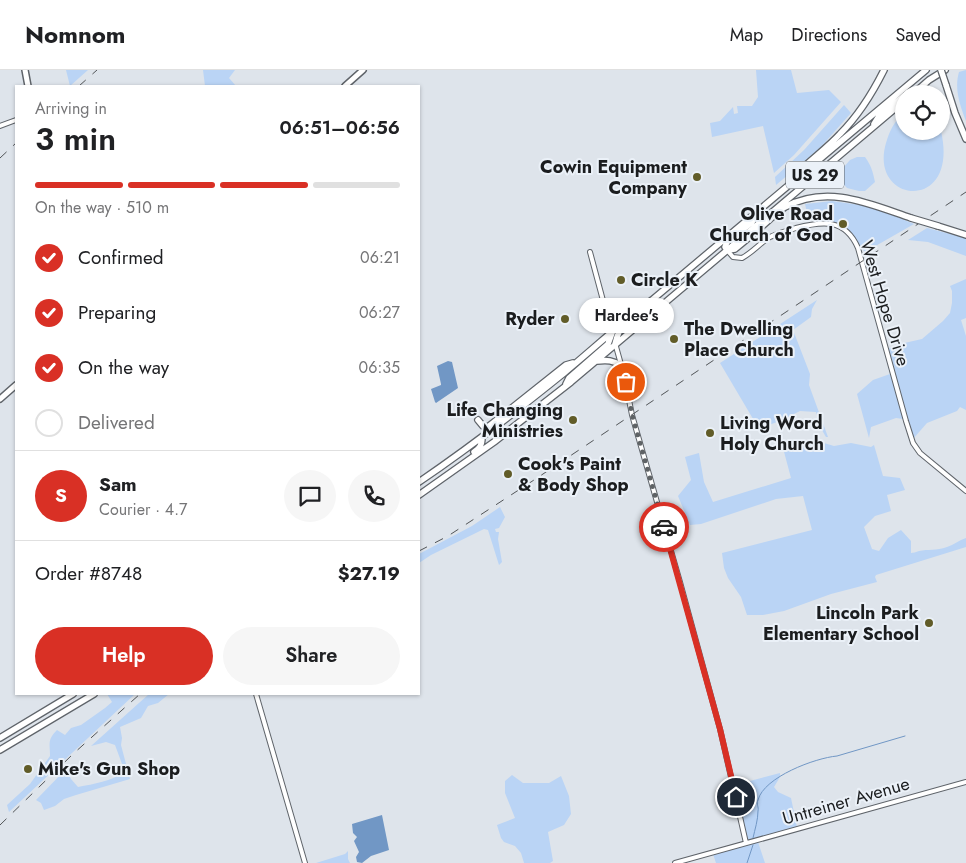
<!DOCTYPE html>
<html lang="en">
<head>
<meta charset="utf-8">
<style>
  :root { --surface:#fff; --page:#f6f6f6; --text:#202124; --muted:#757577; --line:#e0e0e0; --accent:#d93025 }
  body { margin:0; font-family:Jost,sans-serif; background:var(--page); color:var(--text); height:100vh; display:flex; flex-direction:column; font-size:19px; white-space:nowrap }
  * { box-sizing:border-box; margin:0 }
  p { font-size:16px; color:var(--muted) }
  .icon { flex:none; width:28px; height:28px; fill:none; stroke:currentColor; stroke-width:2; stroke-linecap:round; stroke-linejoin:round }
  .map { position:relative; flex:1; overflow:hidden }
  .drawer { position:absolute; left:15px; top:15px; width:405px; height:610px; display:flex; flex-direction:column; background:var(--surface); border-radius:0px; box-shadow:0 1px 4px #0004 }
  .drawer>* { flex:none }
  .buttons { position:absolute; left:895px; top:15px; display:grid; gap:10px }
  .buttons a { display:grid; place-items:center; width:55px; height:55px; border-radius:50%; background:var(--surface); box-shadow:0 1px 4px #0004; font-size:25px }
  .pin { position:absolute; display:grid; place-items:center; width:42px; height:42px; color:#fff; margin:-21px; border:2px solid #fff; border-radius:50%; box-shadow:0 1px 5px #0007 }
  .courier { position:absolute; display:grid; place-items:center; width:50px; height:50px; margin:-25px; border:4px solid #d93025; border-radius:50%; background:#fff; color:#222; box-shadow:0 1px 6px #0007 }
  .bubble { position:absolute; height:35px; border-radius:18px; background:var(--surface); box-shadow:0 1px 4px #0004; font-size:16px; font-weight:600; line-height:35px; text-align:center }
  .head em { font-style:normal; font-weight:600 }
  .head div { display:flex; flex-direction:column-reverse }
  .head { display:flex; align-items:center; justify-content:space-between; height:85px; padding:0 20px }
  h1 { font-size:32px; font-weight:600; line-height:38px }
  .bar { display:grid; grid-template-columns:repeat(4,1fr); gap:8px 5px; align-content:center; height:60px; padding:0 20px }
  .bar i { height:6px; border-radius:4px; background:var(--line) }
  .bar .selected { background:var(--accent) }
  .bar p { grid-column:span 4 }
  .line { display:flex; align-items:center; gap:12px; padding:0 20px; border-top:1px solid var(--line) }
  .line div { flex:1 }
  .round { display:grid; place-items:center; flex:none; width:52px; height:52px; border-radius:26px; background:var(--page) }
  ol { padding:0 20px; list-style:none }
  li { display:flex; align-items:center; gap:15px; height:55px }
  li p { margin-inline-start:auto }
  li .icon { padding:5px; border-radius:50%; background:var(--accent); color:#fff; stroke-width:4 }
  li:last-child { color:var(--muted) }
  li i { width:28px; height:28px; border:2px solid var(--line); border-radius:50% }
  .button { display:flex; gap:10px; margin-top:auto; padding:10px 20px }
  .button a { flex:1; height:58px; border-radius:30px; background:var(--accent); color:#fff; font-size:20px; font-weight:600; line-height:58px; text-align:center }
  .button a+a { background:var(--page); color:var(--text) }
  header { display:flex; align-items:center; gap:30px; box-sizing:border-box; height:70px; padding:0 25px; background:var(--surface); border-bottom:1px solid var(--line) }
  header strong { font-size:24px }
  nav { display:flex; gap:28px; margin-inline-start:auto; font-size:18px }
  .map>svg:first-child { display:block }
  .green { fill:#bad4f5 }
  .water { fill:#7197c5 }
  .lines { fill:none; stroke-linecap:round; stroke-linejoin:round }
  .stream { stroke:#7197c5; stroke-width:1 }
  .minor-casing { stroke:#5f646a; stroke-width:6 }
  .major-casing { stroke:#5f646a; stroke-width:8 }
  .highway-casing { stroke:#5f646a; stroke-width:8 }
  .minor { stroke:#fff; stroke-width:4 }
  .major { stroke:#fff; stroke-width:5 }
  .highway { stroke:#fff; stroke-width:5.5 }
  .rail { stroke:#525558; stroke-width:1; stroke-dasharray:9 9; stroke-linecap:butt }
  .highway-bridge-casing { stroke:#5f646a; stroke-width:8; stroke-linecap:butt }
  .highway-bridge { stroke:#fff; stroke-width:5.5 }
  .done { stroke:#5f6366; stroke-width:5; stroke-dasharray:0 9 }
  .route { stroke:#d93025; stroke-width:6 }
  .poi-dot { fill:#615c28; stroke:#ebf1f8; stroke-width:2 }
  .labels { text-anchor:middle; stroke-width:4; stroke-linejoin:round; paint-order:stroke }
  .shield { fill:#ebf1f8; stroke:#595d60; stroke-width:1 }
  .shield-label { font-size:16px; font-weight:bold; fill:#1b1d1f }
  .poi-label { font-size:18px; font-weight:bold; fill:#1b1d1f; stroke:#ebf1f8; text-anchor:end }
  .street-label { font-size:18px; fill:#1b1d1f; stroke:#ebf1f8 }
</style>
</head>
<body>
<header>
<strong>Nomnom</strong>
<nav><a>Map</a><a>Directions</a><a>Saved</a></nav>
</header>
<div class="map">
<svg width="966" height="793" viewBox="0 0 966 793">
  <rect width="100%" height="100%" fill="#dee4eb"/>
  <!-- green -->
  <path class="green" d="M 66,0 L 88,0 L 70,16 Z
    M 203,0 L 235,0 L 229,8 L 236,16 L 205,16 Z
    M 756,0 L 791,0 L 797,23 L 829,20 L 841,32 L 794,85 L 774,103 L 763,56 L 712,67 L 710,53 L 720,51 L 733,37 L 734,44 L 738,43 L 737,36 L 752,36 L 758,27 Z
    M 966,0 L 966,51 C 960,35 954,19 959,2 Z
    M 844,35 L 851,43 L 820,78 L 776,115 L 775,107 L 804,80 Z
    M 904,44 L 904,61 L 941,61 C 960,144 868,134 886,73 C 889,63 894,50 904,44 Z
    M 857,87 L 865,87 C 871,95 873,102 875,112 L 865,121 L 859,121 L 847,118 L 836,106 L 850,90 Z
    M 832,131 L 874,137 L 914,154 L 865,182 C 859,176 856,169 850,163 C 839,152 822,149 807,143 L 805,134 Z
    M 927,158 L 966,168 L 966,186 L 928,172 L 908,170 Z
    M 966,209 L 966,248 L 961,250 L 966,266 L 966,340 L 960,337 L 957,341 L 927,353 L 913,369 L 888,279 L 900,274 L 922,269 L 943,251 L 950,243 L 952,233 L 952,221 L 950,216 Z
    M 817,230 L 812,239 L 811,247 L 793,260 L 810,304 L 809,315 L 828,367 L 826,367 C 821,359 819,352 816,342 L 800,341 L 782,350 L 759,359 L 720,293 Z
    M 884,280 L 903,349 L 896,348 L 871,357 L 869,368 L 857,324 L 873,310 L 890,304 Z
    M 808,373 L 824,373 L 834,376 L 851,373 L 871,377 L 874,375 L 883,406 L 900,408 L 905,420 L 887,425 L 891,441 L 875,446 L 864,457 L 872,479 L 879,481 L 888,468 L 901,460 L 911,471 L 911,483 C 913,483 916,482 919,481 C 928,479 936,481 947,477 C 954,475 959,470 966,468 L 966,477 L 876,505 L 875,507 L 877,512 L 831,524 L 784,541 L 763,545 L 747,545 L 741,527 L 728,508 L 724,498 L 722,483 L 812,460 L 803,426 L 776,429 L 701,454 L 690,455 L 678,426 L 691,410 L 685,387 L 699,383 L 704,412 L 713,432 L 791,408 L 783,378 L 788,380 Z
    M 500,437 L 505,447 L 499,458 L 495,459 L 496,462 L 499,462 L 498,469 L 502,492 L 499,495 L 488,460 L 484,459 L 431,485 L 419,493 L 419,484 L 472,456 Z
    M 107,624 L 135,624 L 9,742 L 7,735 L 30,714 L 50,686 C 50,674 47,670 57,660 L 65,665 L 71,658 L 81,655 L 105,638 L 112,632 Z
    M 149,624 L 169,624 L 158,633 L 148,636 L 141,648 L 120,657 L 122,668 L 121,675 L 130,709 L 76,725 L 64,729 L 55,736 L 44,740 L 41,733 L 36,730 L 66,699 L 71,709 L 78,717 C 94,714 111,711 125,702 L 115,675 L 106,672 L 91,676 Z
    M 780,703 L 780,707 L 774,717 L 778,722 L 791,728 L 797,757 L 748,771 L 735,715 Z
    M 512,705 L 523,713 L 549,713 L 561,706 L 569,726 L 571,744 L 564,755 L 548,762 L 553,791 L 550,793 L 524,793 L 521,783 L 515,776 L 504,772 L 501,768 L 497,755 L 515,748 L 505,723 L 505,711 Z
    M 758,772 L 765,793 L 716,793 L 713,784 Z
    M 348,781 L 348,789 L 350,793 L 316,793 L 345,784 Z"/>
  <!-- water -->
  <path class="water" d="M 448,291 L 452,292 L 458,318 L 436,333 L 435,332 L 431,319 L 441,315 L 441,314 L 437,296 Z
    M 382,745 L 389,780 L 371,786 L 362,793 L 357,792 L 356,787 L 359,782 L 354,771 L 357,767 L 353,763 L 352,754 Z"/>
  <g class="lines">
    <!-- stream -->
    <path class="stream" d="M 753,768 C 755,759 758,750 758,741 C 759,737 756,734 758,730 C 764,707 815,688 837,686 L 905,666
      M 747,793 L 753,775"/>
    <!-- minor casing -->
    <g class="minor-casing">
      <path id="minor" d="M 0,56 L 16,50
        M 727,180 L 733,187 L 742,188 C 753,182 760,173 770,167 C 778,163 787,161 796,158 C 822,151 845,148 858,178 L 906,351 L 913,373 L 920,383 L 966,421
        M 590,182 L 612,264
        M 615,273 L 624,305 L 632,345 L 680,512 L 720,659 L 746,773
        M 256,624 L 305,793
        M 675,793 L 966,712"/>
    </g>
    <!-- major casing -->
    <g class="major-casing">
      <path id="major" d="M 25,0 L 28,16
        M 345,16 L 363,0
        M 0,329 L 16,315"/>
    </g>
    <!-- highway casing -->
    <g class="highway-casing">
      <path id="highway" d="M 946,15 L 955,43 L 966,69
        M 913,24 L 929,10 L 945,0
        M 874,54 L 879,46 L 904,26
        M 806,95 C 817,85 830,75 840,64 C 859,45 872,24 884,0
        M 938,156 L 966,165
        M 727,180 L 725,177 L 727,172 L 752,152 L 757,144
        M 729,180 L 735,179 C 747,169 759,159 770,149 C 775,145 780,140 785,137 C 828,114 870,134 911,148
        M 606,237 C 614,249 619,245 632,245
        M 615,274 L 617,267 L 619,262 L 651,235
        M 597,291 C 607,290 613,290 622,296
        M 566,314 L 569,308 L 608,274 L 612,263
        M 478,350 L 483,356 L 488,357 L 566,295 L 573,293
        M 474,382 C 480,378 482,375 482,367
        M 419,412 C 469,378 517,341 564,303 C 593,279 622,252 652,230 L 926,0
        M 419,425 L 494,372 L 571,312 L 904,31
        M 0,668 L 73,624
        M 0,680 L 94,624"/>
    </g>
    <!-- minor -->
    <use href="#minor" class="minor"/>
    <!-- major -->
    <use href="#major" class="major"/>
    <!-- highway -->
    <use href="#highway" class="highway"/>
    <!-- rail -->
    <path class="rail" d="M 79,16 L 97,0
      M 0,88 L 16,73
      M 419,481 L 448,466 L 534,410 L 966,122
      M 0,755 L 73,684 L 140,624"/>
    <!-- highway-bridge casing -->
    <g class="highway-bridge-casing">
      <path id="highway-bridge" d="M 941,0 L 946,15
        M 911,148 L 938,156"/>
    </g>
    <!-- highway-bridge -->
    <use href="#highway-bridge" class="highway-bridge"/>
  </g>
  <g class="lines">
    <!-- done -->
    <path class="done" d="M 626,312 L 632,345 L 664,457"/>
    <!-- route -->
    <path class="route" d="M 664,457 L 720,659 L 736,727"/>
  </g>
  <!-- markers -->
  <g class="poi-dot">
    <circle cx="697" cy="107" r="5"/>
    <circle cx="843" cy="154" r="5"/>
    <circle cx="621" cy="210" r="5"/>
    <circle cx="565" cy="249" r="5"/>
    <circle cx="674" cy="269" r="5"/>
    <circle cx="573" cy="350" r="5"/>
    <circle cx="710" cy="363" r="5"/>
    <circle cx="508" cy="404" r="5"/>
    <circle cx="929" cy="553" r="5"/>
    <circle cx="28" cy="699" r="5"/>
  </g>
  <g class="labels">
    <!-- shield labels -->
    <rect class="shield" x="786" y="91.5" width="58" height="27" rx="4"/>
    <g class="shield-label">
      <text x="815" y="111">US 29</text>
    </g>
    <!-- poi labels -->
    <g class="poi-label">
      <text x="687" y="103">Cowin Equipment<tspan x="687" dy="21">Company</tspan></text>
      <text x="833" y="150">Olive Road<tspan x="833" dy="21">Church of God</tspan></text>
      <text x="631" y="216" text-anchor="start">Circle K</text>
      <text x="555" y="255">Ryder</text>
      <text x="684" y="265" text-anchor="start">The Dwelling<tspan x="684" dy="21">Place Church</tspan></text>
      <text x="563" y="346">Life Changing<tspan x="563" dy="21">Ministries</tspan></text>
      <text x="720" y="359" text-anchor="start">Living Word<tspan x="720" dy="21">Holy Church</tspan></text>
      <text x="518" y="400" text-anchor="start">Cook's Paint<tspan x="518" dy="21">&amp; Body Shop</tspan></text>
      <text x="919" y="549">Lincoln Park<tspan x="919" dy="21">Elementary School</tspan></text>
      <text x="38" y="705" text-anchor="start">Mike's Gun Shop</text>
    </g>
    <!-- street labels -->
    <g class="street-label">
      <text transform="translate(885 233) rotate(73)" y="6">West Hope Drive</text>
      <text transform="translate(846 731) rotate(-16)" y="6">Untreiner Avenue</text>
    </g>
  </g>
</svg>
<div class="buttons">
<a><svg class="icon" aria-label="locate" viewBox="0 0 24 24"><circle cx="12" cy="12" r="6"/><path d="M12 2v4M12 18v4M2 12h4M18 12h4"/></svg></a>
</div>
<div class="pin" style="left:626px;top:312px;background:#ea580c"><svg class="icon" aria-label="bag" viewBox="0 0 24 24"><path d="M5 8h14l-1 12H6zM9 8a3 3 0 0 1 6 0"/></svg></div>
<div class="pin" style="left:736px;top:727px;background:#1f2937"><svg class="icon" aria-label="home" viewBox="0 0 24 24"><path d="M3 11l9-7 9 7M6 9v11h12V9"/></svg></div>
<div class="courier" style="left:664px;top:457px"><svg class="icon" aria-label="car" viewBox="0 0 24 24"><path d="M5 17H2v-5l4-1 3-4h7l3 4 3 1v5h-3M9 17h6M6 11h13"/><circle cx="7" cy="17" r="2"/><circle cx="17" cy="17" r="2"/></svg></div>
<div class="bubble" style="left:579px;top:228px;width:95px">Hardee's</div>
<section class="drawer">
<div class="head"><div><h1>3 min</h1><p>Arriving in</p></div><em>06:51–06:56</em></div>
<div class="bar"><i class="selected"></i><i class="selected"></i><i class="selected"></i><i></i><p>On the way · 510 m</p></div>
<ol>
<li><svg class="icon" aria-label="check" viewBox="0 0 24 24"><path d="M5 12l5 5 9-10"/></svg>Confirmed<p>06:21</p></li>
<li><svg class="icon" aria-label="check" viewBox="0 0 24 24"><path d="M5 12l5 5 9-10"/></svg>Preparing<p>06:27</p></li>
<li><svg class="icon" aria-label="check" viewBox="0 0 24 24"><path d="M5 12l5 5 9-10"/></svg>On the way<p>06:35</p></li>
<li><i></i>Delivered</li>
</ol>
<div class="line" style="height:90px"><b class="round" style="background:var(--accent);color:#fff">S</b><div><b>Sam</b><p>Courier · 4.7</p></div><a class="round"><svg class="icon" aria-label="chat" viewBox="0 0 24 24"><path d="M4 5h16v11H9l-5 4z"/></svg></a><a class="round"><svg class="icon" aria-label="phone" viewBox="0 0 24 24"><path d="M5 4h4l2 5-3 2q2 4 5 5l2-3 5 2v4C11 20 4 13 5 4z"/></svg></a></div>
<div class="line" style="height:65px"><div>Order #8748</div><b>$27.19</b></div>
<div class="button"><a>Help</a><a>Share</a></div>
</section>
</div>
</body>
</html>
